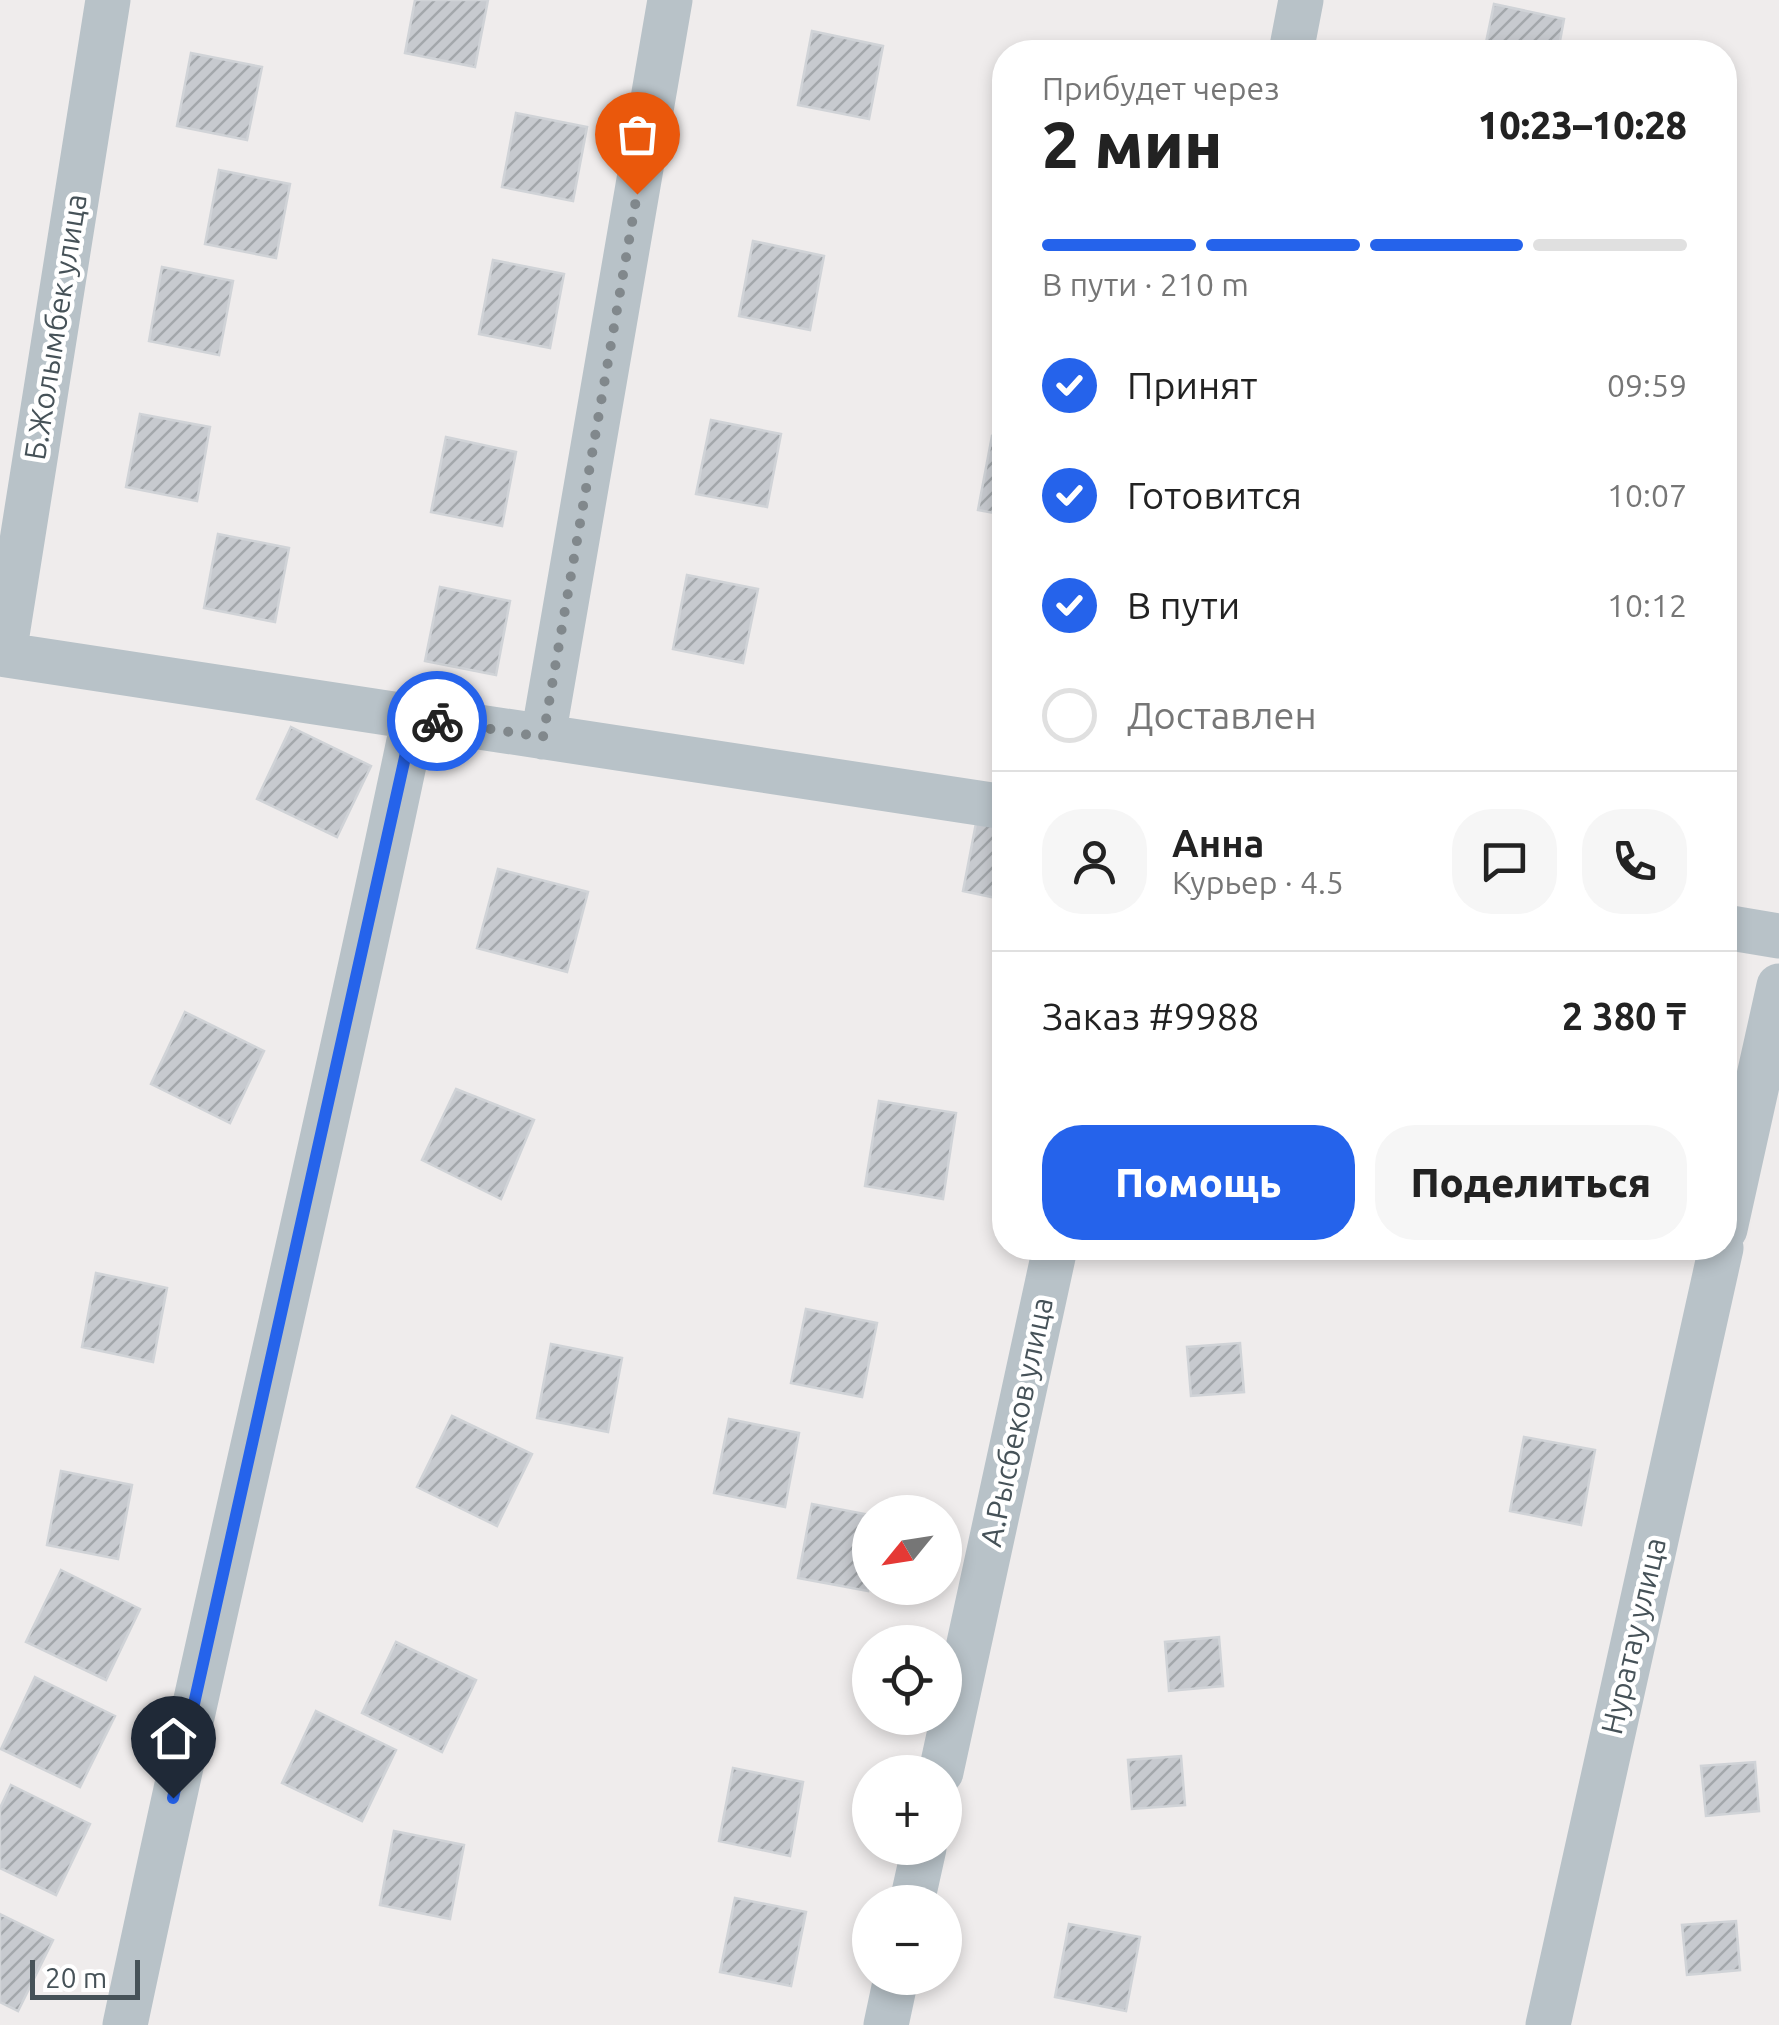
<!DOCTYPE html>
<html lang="ru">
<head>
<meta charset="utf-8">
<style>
  :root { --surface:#fff; --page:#f6f6f6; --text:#222; --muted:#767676; --line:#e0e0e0; --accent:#2563eb }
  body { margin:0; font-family:Ubuntu,sans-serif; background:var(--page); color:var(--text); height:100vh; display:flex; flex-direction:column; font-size:38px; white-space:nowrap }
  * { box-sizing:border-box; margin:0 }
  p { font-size:32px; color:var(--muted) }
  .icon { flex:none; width:55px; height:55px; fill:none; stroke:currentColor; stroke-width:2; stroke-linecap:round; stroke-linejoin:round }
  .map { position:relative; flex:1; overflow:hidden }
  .panel { position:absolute; left:992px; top:40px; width:745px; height:1220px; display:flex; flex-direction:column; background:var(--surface); border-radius:40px; box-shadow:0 5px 15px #0003 }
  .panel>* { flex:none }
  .needle { width:65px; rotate:240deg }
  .tools { position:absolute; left:852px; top:1495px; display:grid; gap:20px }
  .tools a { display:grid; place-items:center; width:110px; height:110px; border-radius:50%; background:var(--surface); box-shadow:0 5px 15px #0003; font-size:50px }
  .scale { position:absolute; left:30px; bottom:25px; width:110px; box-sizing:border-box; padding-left:10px; border:5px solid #465258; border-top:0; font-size:28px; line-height:35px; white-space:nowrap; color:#465258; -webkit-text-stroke:8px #fff; paint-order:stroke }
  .pin { position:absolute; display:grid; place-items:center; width:85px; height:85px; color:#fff; margin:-102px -42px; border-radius:50% 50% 50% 0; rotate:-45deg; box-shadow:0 0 10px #0007 }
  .pin .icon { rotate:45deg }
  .courier { position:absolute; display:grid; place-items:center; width:100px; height:100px; margin:-50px; border:8px solid #2563eb; border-radius:50%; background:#fff; color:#222; box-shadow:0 2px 12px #0007 }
  .summary em { font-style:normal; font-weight:800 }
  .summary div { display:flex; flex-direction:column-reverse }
  .summary { display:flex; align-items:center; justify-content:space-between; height:170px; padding:0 50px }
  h1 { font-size:65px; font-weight:800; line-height:75px }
  .bar { display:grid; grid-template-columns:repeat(4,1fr); gap:15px 10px; align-content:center; height:120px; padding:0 50px }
  .bar i { height:12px; border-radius:8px; background:var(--line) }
  .bar .active { background:var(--accent) }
  .bar p { grid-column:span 4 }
  .line { display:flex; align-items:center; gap:25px; padding:0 50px; border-top:2px solid var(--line) }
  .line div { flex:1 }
  .round { display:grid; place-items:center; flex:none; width:105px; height:105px; border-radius:40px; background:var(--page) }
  ol { padding:0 50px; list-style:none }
  li { display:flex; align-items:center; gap:30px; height:110px }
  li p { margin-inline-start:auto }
  li .icon { padding:10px; border-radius:50%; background:var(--accent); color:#fff; stroke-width:4 }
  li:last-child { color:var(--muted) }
  li i { width:55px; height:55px; border:5px solid var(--line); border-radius:50% }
  .action { display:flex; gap:20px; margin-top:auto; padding:20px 50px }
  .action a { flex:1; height:115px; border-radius:40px; background:var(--accent); color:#fff; font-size:40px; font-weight:800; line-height:115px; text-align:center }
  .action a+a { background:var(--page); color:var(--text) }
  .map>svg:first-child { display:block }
  .building { fill:url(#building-hatch); stroke:#d0d3d7; stroke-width:2.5 }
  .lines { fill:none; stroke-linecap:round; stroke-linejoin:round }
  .minor { stroke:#b8c2c8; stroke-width:45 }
  .done { stroke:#81888c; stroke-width:10; stroke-dasharray:0 18 }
  .route { stroke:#2563eb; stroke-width:12 }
  .labels { text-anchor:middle; stroke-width:9; stroke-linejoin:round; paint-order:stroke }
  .street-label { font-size:30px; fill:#465258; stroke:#fff }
</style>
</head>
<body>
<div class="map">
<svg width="1779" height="2025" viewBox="0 0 1779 2025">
  <defs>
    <pattern id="building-hatch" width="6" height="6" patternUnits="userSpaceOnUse" patternTransform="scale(2.5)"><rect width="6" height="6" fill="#c7cacf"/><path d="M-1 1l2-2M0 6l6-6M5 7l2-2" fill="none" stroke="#a3a7ab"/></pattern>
  </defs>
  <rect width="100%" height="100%" fill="#efecec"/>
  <!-- building -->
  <path class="building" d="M 415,0 L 488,0 L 475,67 L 405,53 Z
    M 1494,4 L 1564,19 L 1558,52 L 1484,52 Z
    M 812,31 L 883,46 L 869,119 L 798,105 Z
    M 191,53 L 262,67 L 247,140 L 177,126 Z
    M 516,113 L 587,127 L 573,201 L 502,187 Z
    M 219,170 L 290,184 L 276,258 L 205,244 Z
    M 753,241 L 824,256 L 810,330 L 739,316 Z
    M 493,260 L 564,274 L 550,348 L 479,334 Z
    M 162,267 L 233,281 L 219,355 L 149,341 Z
    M 140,414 L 210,427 L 197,501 L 126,487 Z
    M 711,420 L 781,434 L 767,507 L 696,494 Z
    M 992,436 L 1005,439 L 1005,515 L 978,510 Z
    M 446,437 L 516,452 L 502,526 L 431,512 Z
    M 218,534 L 289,548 L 275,622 L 204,608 Z
    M 687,575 L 758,589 L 743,663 L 673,649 Z
    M 440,587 L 510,601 L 496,675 L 425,661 Z
    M 291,727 L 371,766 L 337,837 L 257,799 Z
    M 977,818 L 1005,823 L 1005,900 L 963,891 Z
    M 498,869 L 588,892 L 567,972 L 477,948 Z
    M 185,1012 L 264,1051 L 230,1123 L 151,1084 Z
    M 456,1089 L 534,1120 L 501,1199 L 422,1160 Z
    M 879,1101 L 956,1113 L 943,1199 L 865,1186 Z
    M 96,1273 L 167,1288 L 153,1362 L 82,1347 Z
    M 806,1309 L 877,1323 L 862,1397 L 791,1383 Z
    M 1240,1343 L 1244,1392 L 1191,1396 L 1187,1347 Z
    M 551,1344 L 622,1358 L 608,1432 L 537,1418 Z
    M 452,1416 L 532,1454 L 497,1526 L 417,1487 Z
    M 729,1419 L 799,1433 L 785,1507 L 714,1493 Z
    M 1524,1437 L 1595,1450 L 1581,1525 L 1510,1511 Z
    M 61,1471 L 132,1485 L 118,1559 L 47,1545 Z
    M 812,1504 L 870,1515 L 868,1591 L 798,1578 Z
    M 61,1570 L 140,1609 L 106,1680 L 26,1642 Z
    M 1219,1637 L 1223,1686 L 1169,1691 L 1165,1642 Z
    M 396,1642 L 476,1680 L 442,1752 L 362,1713 Z
    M 35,1677 L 115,1716 L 80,1787 L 1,1749 Z
    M 316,1711 L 396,1750 L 362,1821 L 282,1783 Z
    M 1181,1756 L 1185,1805 L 1132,1809 L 1128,1760 Z
    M 1755,1762 L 1759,1811 L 1706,1816 L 1701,1766 Z
    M 733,1768 L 803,1782 L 790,1856 L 719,1841 Z
    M 11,1785 L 90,1824 L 56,1895 L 0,1868 L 0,1808 Z
    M 394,1831 L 464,1845 L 450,1919 L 380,1905 Z
    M 735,1898 L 806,1912 L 791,1986 L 720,1972 Z
    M 0,1914 L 53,1940 L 18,2011 L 0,2002 Z
    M 1736,1921 L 1740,1970 L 1687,1975 L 1682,1925 Z
    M 1069,1924 L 1140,1937 L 1126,2011 L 1055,1997 Z"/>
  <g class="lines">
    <!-- minor -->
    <path class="minor" d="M 1291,52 L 1301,0
      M 0,654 L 1005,807
      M 4,654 L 108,0
      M 543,737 L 670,0
      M 1725,927 L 1779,936
      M 1725,1229 L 1779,986
      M 941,1772 L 1055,1248
      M 912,1902 L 924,1848
      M 125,2025 C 217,1588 323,1154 414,717
      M 886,2025 L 896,1978
      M 1548,2025 L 1721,1248"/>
  </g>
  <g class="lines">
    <!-- done -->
    <path class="done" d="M 437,721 L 543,737 L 637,194"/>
    <!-- route -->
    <path class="route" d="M 173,1798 L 414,717 L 437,721"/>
  </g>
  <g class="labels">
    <!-- street labels -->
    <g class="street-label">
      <text transform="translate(56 327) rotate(-81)" y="10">Б.Жолымбек улица</text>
      <text transform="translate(1017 1422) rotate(-78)" y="10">А.Рысбеков улица</text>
      <text transform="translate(1634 1636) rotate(-77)" y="10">Нуратау улица</text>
    </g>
  </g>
</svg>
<div class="tools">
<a><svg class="needle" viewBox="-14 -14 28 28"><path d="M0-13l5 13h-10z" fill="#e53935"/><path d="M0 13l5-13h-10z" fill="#767676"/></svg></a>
<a><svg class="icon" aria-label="locate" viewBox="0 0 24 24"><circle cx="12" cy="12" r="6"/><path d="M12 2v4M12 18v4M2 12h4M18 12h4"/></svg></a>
<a>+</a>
<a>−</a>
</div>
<div class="scale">20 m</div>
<div class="pin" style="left:637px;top:194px;background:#ea580c"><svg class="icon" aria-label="bag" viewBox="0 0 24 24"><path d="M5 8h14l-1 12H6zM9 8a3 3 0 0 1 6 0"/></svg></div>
<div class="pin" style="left:173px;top:1798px;background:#1f2937"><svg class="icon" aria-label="home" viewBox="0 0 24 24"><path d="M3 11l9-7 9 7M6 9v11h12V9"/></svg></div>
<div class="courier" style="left:437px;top:721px"><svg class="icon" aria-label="bike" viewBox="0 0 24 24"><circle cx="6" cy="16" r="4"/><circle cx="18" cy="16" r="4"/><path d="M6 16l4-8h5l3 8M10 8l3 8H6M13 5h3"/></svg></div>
<section class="panel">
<div class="summary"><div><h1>2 мин</h1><p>Прибудет через</p></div><em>10:23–10:28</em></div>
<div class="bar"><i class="active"></i><i class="active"></i><i class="active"></i><i></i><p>В пути · 210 m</p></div>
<ol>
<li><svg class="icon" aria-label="check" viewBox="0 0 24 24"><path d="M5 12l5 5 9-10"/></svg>Принят<p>09:59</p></li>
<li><svg class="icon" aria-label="check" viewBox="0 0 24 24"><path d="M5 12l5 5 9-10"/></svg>Готовится<p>10:07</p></li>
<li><svg class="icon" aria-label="check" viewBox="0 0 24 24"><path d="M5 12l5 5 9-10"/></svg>В пути<p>10:12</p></li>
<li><i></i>Доставлен</li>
</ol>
<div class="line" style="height:180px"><a class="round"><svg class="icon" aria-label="person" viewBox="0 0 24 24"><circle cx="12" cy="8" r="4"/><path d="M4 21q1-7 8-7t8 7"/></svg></a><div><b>Анна</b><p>Курьер · 4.5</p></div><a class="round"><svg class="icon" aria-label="chat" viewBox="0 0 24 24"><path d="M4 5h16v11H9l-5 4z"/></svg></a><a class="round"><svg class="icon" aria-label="phone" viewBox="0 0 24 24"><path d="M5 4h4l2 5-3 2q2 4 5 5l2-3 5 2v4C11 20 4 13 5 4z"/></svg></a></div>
<div class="line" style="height:130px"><div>Заказ #9988</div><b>2 380 ₸</b></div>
<div class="action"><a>Помощь</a><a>Поделиться</a></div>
</section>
</div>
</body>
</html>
